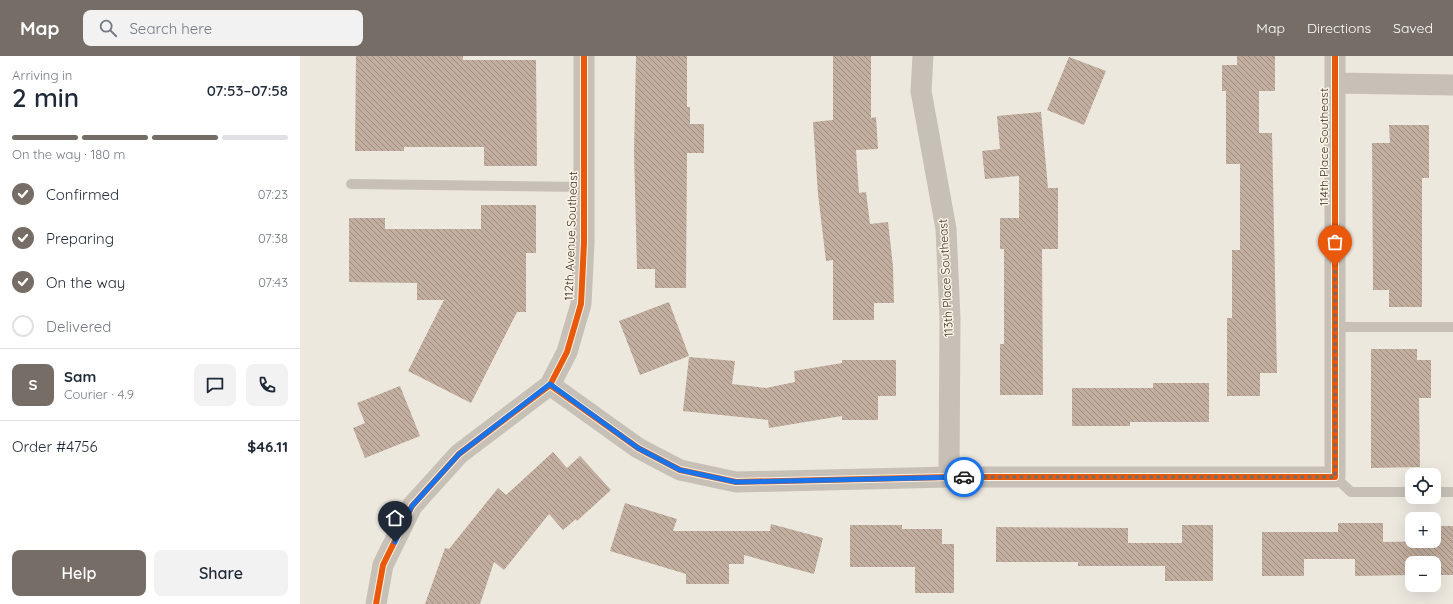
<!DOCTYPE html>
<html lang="en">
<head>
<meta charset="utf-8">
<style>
  :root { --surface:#fff; --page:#f2f2f3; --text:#1f2937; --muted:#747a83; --line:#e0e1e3; --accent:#766e66 }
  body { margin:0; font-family:Quicksand,sans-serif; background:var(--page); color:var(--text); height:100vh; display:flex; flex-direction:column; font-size:15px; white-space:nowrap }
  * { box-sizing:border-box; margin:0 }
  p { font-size:13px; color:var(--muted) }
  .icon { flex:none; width:22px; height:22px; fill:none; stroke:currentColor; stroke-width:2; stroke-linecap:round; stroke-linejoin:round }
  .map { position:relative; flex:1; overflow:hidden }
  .side { display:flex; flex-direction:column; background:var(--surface); width:300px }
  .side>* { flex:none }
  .tools { position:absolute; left:1105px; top:412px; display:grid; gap:8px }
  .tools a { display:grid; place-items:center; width:36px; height:36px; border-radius:8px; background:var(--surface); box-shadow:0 4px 16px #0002; font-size:20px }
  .pin { position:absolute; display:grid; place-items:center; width:34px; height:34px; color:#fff; margin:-41px -17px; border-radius:50% 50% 50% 0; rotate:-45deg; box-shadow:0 0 4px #0007 }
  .pin .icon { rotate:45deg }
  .courier { position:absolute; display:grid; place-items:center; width:40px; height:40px; margin:-20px; border:3px solid #1a73e8; border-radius:50%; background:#fff; color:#222; box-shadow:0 1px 5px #0007 }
  .summary em { font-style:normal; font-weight:600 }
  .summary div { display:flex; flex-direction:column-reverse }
  .summary { display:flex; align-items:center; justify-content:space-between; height:68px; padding:0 12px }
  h1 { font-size:26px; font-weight:600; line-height:30px }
  .bar { display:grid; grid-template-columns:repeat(4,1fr); gap:6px 4px; align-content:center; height:48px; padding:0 12px }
  .bar i { height:5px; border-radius:3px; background:var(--line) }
  .bar .active { background:var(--accent) }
  .bar p { grid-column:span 4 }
  .line { display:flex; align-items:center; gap:10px; padding:0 12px; border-top:1px solid var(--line) }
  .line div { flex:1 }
  .round { display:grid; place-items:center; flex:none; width:42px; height:42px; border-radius:8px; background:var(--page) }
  ol { padding:0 12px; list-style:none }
  li { display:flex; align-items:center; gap:12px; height:44px }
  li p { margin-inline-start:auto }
  li .icon { padding:4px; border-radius:50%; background:var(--accent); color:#fff; stroke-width:4 }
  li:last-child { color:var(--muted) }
  li i { width:22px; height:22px; border:2px solid var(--line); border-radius:50% }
  .button { display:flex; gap:8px; margin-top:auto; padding:8px 12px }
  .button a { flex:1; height:46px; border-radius:8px; background:var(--accent); color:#fff; font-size:16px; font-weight:600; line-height:46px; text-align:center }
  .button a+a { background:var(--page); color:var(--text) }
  header { display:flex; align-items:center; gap:24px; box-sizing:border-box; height:56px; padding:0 20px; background:var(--accent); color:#fff }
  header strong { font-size:19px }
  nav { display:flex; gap:22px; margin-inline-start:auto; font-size:14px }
  .search { width:280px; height:36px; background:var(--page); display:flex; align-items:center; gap:10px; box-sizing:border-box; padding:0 14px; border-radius:8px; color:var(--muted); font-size:15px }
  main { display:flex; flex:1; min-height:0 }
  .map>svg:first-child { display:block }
  .building { fill:url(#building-back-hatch) }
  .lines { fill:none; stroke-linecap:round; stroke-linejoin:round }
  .lane { stroke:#c6c0b7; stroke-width:10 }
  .street { stroke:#c6c0b7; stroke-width:21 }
  .cycleway-casing { stroke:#fbf4e4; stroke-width:8 }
  .cycleway { stroke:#e8590c; stroke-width:6 }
  .done { stroke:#766e66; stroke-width:4; stroke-dasharray:0 7.2 }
  .route { stroke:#1a73e8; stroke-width:5 }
  .labels { text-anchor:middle; stroke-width:3; stroke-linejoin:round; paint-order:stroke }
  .street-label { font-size:12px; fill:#362d26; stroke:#fbf4e4 }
</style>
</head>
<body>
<header>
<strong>Map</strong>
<div class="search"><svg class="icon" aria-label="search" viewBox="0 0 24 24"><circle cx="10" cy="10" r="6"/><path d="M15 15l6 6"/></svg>Search here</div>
<nav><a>Map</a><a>Directions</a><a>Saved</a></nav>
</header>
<main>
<section class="side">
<div class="summary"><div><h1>2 min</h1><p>Arriving in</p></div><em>07:53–07:58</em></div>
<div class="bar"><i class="active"></i><i class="active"></i><i class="active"></i><i></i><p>On the way · 180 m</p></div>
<ol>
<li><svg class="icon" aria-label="check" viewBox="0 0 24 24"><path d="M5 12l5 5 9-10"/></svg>Confirmed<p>07:23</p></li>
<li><svg class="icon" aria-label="check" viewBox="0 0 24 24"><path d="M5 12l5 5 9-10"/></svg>Preparing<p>07:38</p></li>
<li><svg class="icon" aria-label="check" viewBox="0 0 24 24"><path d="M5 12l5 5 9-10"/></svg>On the way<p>07:43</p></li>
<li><i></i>Delivered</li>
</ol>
<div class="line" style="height:72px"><b class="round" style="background:var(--accent);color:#fff">S</b><div><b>Sam</b><p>Courier · 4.9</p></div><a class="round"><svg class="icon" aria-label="chat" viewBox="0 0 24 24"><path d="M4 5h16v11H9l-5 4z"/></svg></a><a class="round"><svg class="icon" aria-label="phone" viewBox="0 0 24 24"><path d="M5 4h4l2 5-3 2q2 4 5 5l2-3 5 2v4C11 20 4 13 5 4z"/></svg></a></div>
<div class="line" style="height:52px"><div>Order #4756</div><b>$46.11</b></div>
<div class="button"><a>Help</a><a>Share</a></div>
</section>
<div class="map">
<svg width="1153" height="548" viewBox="0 0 1153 548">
  <defs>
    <pattern id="building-back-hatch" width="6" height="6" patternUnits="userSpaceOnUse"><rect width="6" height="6" fill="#c2ae9e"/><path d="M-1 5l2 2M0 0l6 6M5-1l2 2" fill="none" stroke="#9e8e81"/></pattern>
  </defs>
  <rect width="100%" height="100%" fill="#ede8de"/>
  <!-- building -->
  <path class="building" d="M 56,0 L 163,0 L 163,4 L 236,4 L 237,110 L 184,110 L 184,91 L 104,91 L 104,95 L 55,95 Z
    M 336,0 L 387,0 L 387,51 L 390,51 L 390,68 L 404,68 L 404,97 L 387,97 L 386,232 L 355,232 L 355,213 L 337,213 L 334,96 Z
    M 533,0 L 571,0 L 571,62 L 576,61 L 578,93 L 556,94 L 559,137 L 566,136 L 570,168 L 588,166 L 593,210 L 594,247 L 574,247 L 574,264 L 533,264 L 533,204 L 526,205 L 518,138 L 513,66 L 533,64 Z
    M 937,0 L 975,0 L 975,35 L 959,35 L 959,77 L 972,77 L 977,317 L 960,317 L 960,340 L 927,340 L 927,262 L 932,262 L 932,194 L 940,194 L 940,108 L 926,108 L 926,35 L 922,35 L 922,9 L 937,9 Z
    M 769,1 L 806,15 L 784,69 L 747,54 Z
    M 741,56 L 748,132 L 758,132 L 758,193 L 742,193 L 743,339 L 700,339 L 700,288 L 704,288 L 704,193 L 700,193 L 700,162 L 719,162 L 719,120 L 685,123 L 682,95 L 700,93 L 697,60 Z
    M 1089,69 L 1129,69 L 1129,122 L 1122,122 L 1122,251 L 1089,251 L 1089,234 L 1073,234 L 1072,87 L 1090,87 Z
    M 181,149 L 236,149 L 236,197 L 226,197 L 226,256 L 217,256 L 171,347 L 108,315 L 144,244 L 117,244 L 117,227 L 49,226 L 49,162 L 85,162 L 85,173 L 181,173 Z
    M 369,246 L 389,300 L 340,319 L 319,265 Z
    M 1071,293 L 1117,293 L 1117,304 L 1131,304 L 1131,342 L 1119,342 L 1120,411 L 1071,412 Z
    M 389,301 L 435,305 L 432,328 L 466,332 L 495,326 L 494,315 L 542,307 L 542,304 L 596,304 L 596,340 L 578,340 L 578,364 L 542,364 L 542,360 L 469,372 L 468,364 L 383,355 Z
    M 853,327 L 909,327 L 909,366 L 830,366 L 830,370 L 772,370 L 772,332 L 853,332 Z
    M 100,330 L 120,380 L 65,402 L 53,372 L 65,367 L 57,347 Z
    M 253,396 L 267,412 L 280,400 L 311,434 L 277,465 L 276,463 L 263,474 L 249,458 L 204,514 L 194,506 L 180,548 L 125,548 L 145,492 L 149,493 L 198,432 L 206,439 Z
    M 325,447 L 377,463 L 373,475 L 470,475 L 471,468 L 523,482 L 514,518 L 444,499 L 444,508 L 429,508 L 429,528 L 386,528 L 386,518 L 310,495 Z
    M 1038,467 L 1083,467 L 1083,486 L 1134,485 L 1134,470 L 1153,470 L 1153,519 L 1134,519 L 1134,507 L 1112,507 L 1112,519 L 1055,520 L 1055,503 L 1004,503 L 1004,520 L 962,520 L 962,476 L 1038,476 Z
    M 550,469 L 602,469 L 602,473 L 642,473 L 642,488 L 654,488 L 654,537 L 615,537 L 615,511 L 550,511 Z
    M 882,469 L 913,469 L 913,525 L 865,525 L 865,510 L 778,510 L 778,506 L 696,506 L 696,471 L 828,472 L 828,487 L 882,487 Z"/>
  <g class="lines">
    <!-- lane -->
    <path class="lane" d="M 51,128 L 284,131
      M 1035,271 L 1153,271
      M 1035,421 L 1051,436 L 1112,436
      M 1134,436 L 1153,436"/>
    <!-- street -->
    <path class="street" d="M 623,0 L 621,35 L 646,173 L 650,262 L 649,421
      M 1035,27 L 1153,29
      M 250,329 L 338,392 L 380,414 L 436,426 L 649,421 L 1035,421 L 1035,0
      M 76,548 L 83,509 L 112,450 L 159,398 L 250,329 L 267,296 L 281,248 L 284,187 L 284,0"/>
    <!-- cycleway casing -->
    <g class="cycleway-casing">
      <path id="cycleway" d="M 250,329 L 338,392 L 380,414 L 436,426 L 649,421 L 1035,421 L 1035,0
        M 76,548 L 83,509 L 112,450 L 159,398 L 250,329 L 267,296 L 281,248 L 284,187 L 284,0"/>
    </g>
    <!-- cycleway -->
    <use href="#cycleway" class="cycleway"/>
  </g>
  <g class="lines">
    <!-- done -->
    <path class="done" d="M 664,421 L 1035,421 L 1035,210"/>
    <!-- route -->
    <path class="route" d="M 95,486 L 112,450 L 159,398 L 250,328 L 338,392 L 380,414 L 436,426 L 664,421"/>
  </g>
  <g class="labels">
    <!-- street labels -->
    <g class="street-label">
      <text transform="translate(1024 91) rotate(-90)" y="4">114th Place Southeast</text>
      <text transform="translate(271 180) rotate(-88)" y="4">112th Avenue Southeast</text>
      <text transform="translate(646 222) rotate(-93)" y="4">113th Place Southeast</text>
    </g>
  </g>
</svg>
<div class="tools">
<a><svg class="icon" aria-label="locate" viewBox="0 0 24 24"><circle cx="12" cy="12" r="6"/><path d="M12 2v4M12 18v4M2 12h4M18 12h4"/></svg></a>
<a>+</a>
<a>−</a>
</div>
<div class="pin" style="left:1035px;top:210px;background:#ea580c"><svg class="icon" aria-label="bag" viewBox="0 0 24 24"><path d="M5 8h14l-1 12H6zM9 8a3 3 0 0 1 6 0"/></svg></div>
<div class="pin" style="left:95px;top:486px;background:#1f2937"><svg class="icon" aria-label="home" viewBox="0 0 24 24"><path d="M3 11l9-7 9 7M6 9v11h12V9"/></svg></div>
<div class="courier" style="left:664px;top:421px"><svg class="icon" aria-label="car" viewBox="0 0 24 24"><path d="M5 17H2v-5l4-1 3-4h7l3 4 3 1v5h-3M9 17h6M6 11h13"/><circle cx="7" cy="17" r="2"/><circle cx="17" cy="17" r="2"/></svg></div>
</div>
</main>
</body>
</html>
